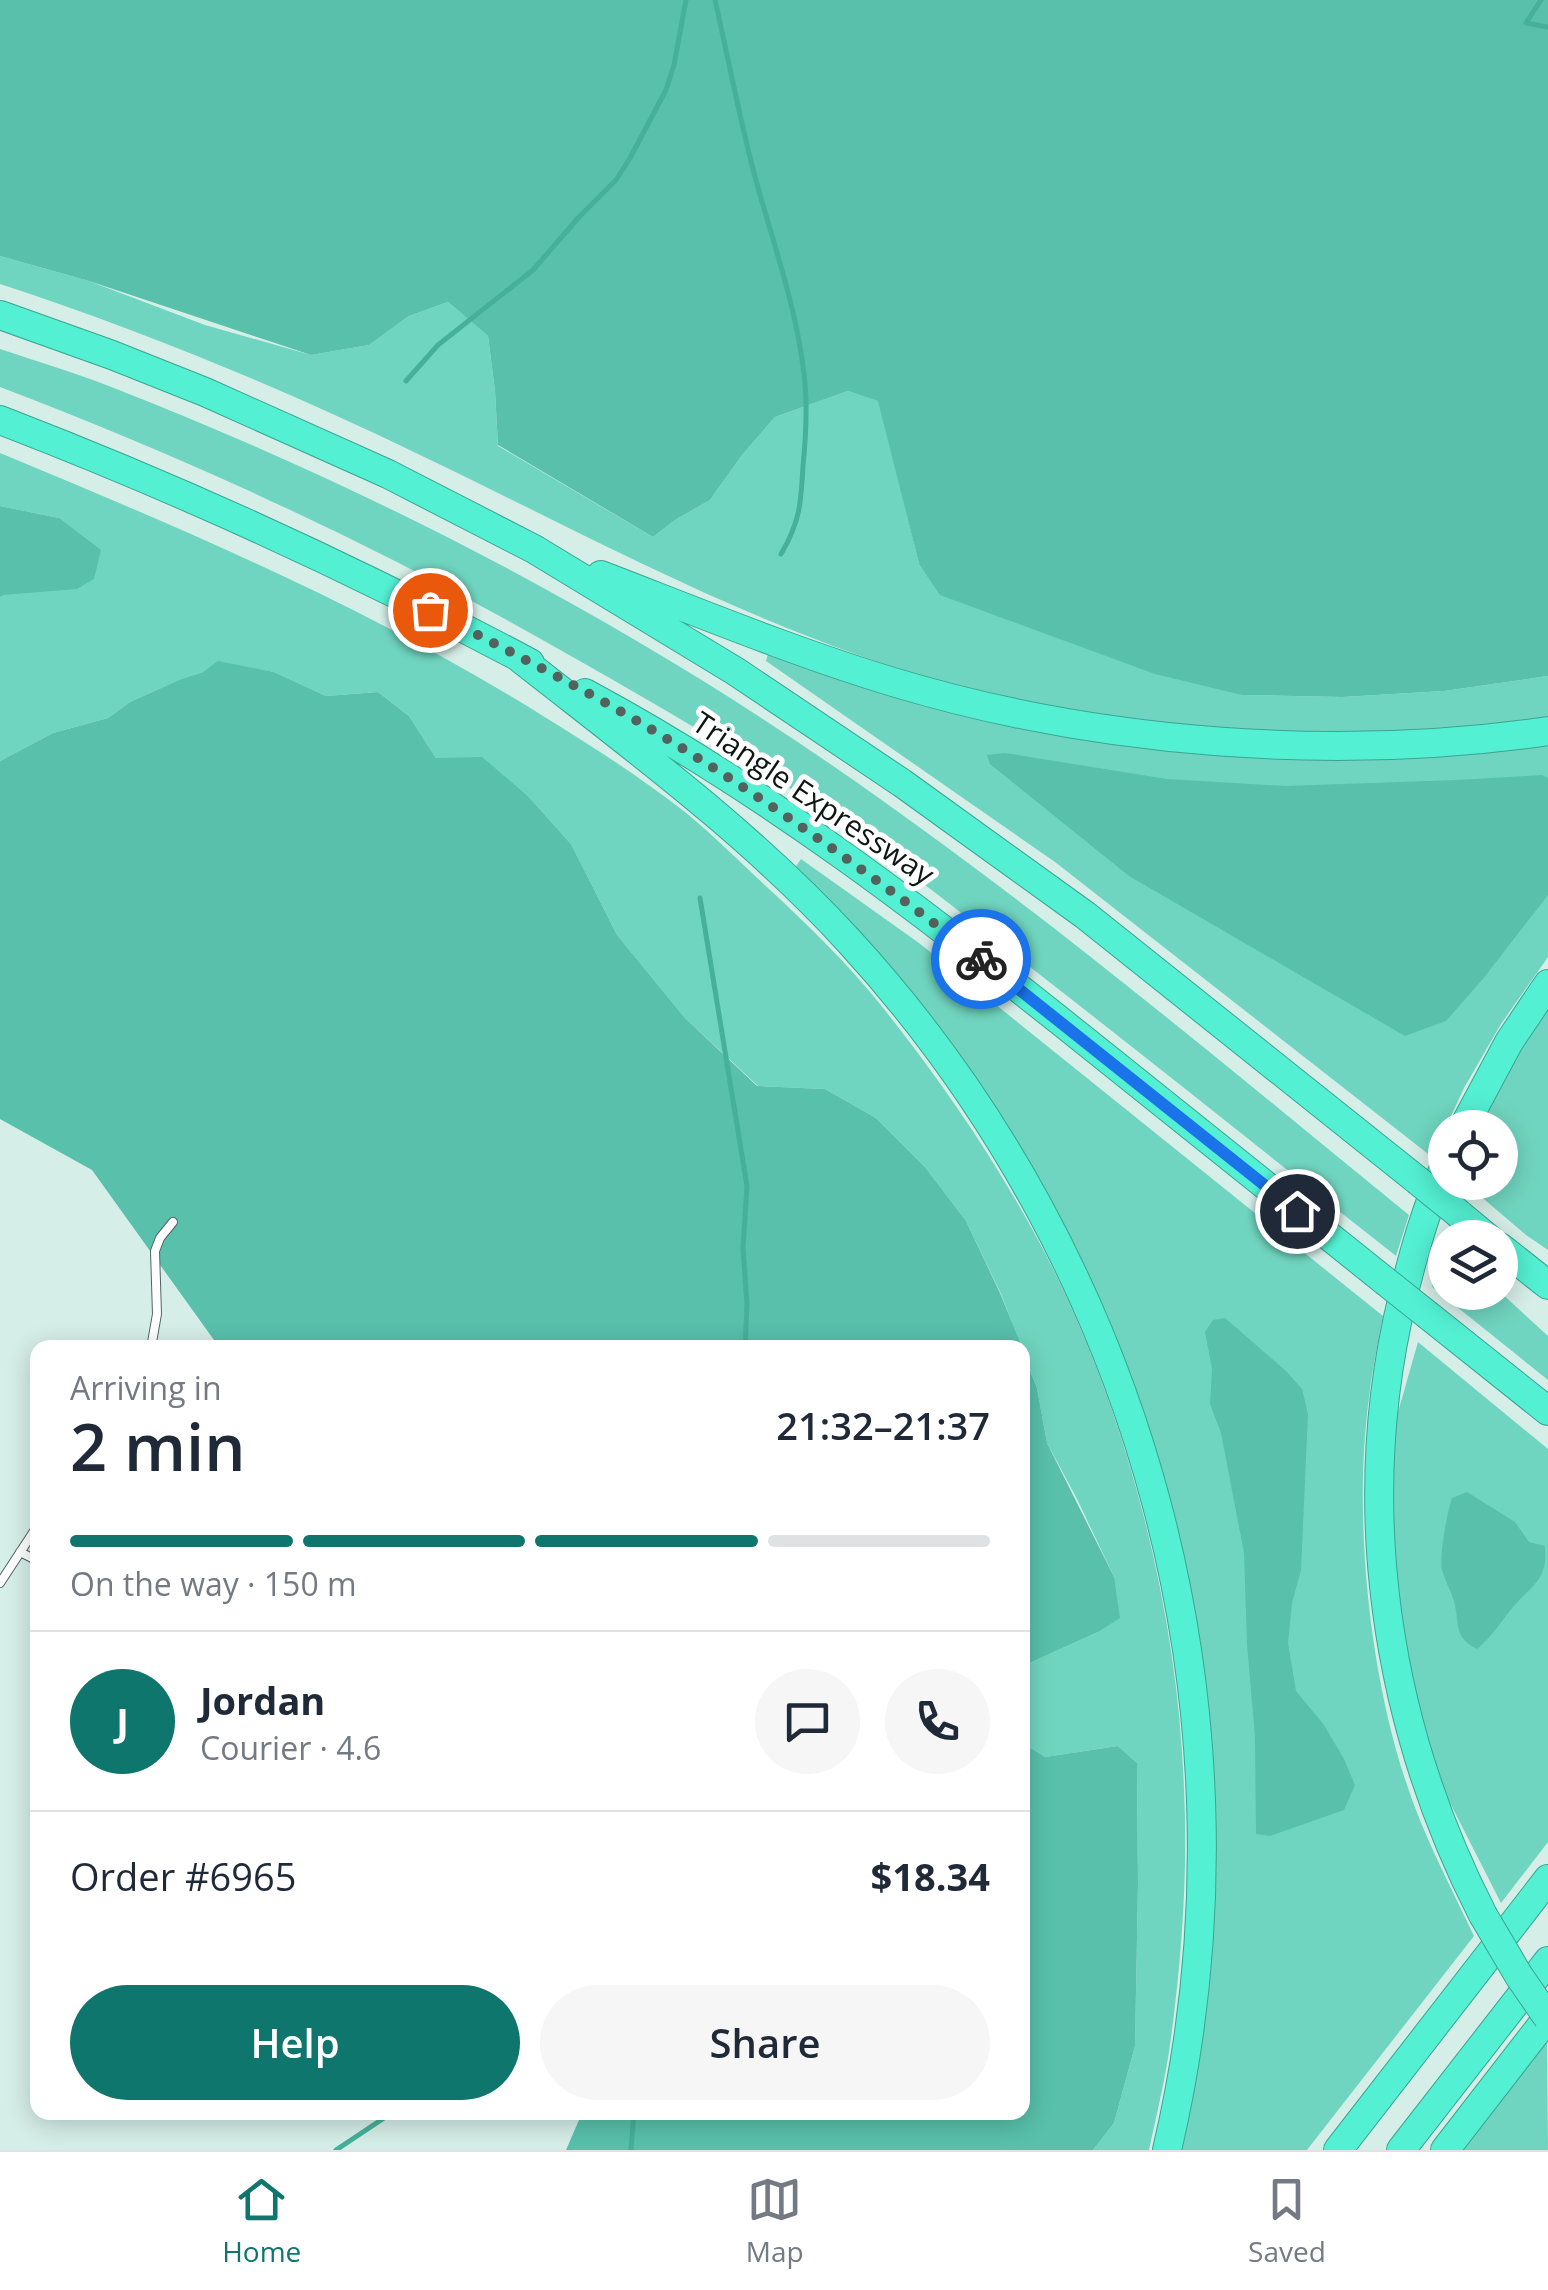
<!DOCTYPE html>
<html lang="en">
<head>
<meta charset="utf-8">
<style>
  :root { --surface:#fff; --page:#f6f6f7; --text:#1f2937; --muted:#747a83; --line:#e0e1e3; --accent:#0f766e }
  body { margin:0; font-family:"Open Sans",sans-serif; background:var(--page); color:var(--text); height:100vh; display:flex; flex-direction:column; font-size:38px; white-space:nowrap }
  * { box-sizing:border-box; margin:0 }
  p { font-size:32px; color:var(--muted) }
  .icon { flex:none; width:55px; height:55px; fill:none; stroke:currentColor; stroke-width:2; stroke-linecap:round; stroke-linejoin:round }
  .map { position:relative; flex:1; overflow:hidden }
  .panel { position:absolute; left:30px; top:1340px; width:1000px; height:780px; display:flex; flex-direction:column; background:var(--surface); border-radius:20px; box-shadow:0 5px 25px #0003 }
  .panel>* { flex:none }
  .controls { position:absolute; left:1428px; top:1110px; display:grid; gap:20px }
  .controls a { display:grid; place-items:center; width:90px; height:90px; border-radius:50%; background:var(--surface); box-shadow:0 5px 25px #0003; font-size:50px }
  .pin { position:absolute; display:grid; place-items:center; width:85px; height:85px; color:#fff; margin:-42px; border:5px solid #fff; border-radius:50%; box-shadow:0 2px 10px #0007 }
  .courier { position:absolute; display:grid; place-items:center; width:100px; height:100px; margin:-50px; border:8px solid #1a73e8; border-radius:50%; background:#fff; color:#222; box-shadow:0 2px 12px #0007 }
  .summary em { font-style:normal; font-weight:600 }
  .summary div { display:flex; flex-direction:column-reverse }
  .summary { display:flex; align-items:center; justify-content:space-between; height:170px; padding:0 40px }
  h1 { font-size:65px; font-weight:600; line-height:75px }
  .bar { display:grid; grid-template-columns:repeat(4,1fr); gap:15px 10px; align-content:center; height:120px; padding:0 40px }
  .bar i { height:12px; border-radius:8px; background:var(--line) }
  .bar .active { background:var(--accent) }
  .bar p { grid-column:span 4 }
  .line { display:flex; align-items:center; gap:25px; padding:0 40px; border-top:2px solid var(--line) }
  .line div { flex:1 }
  .round { display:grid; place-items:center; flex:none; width:105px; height:105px; border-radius:52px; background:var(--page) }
  .button { display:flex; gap:20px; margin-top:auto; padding:20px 40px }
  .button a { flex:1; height:115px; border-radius:60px; background:var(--accent); color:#fff; font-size:40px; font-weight:600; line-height:115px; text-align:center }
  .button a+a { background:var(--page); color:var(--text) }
  .dock { display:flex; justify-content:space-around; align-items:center; height:140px; border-top:2px solid var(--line); background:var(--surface); font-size:28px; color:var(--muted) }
  .dock a { display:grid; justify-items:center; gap:5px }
  .dock .active { color:var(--accent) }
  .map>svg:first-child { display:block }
  .green { fill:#70d5c0 }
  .forest { fill:#58c0ab }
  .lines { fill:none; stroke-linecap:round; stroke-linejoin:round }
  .stream { stroke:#46b09b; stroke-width:5 }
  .service-casing { stroke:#506560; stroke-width:10 }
  .motorway-casing { stroke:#3ba490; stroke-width:30 }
  .service { stroke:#fff; stroke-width:8 }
  .motorway { stroke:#53f0d3; stroke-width:28 }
  .motorway-bridge-casing { stroke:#3ba490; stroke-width:30; stroke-linecap:butt }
  .motorway-bridge { stroke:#53f0d3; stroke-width:28 }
  .done { stroke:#54625e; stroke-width:10; stroke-dasharray:0 18 }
  .route { stroke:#1a73e8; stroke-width:12 }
  .labels { text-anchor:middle; stroke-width:10; stroke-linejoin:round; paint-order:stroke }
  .street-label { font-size:30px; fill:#0e1614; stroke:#fff }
</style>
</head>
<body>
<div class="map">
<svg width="1548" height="2150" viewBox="0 0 1548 2150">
  <rect width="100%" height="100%" fill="#d6eee8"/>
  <!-- green -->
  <path class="green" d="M 0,256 L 89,281 L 205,325 L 311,355 L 369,345 L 409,316 L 448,302 L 488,336 L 495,391 L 498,446 L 653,537 L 675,520 L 710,500 L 742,455 L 775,417 L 848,391 L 879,401 L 919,564 L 1242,695 L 1342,697 L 1444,691 L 1548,676 L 1548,720 C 1510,724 1472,728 1433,731 C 1341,738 1247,732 1155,722 C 1114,717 1073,713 1032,705 C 1008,701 985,693 961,687 C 766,635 598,540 418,454 C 282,388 143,331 0,284 Z
    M 0,349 C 39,362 80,374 119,390 C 389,496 647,632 883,801 C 1065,930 1236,1074 1409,1215 L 1396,1256 C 1283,1167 1171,1077 1057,988 C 972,921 888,854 798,794 C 730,747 657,705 585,664 C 398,556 203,464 0,387 Z
    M 0,453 C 186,530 372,609 543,716 C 592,746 640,777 685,812 C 714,836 741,863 769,889 C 808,925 847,963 880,1004 C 932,1069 981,1139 1022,1211 C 1119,1378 1177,1595 1184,1788 C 1188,1871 1182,1955 1171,2038 C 1166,2076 1157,2113 1149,2150 L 1093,2150 L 1114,2123 L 1135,2046 L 1138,1884 L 1137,1763 L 1118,1746 L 1045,1757 L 1023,1743 L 1023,1666 L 1098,1632 L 1114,1577 L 1077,1499 L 1047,1443 L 1037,1388 L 1001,1294 L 966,1221 L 925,1167 L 876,1118 L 825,1089 L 758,1086 L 685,1018 L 617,935 L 571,844 L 528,796 L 482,758 L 436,758 L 409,716 L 378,692 L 326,696 L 274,672 L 218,662 L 203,672 L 181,679 L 130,702 L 108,718 L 53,733 L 0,761 L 0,597 L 59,518 L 0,506 Z
    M 769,650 L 1000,720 L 1548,741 L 1548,957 L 1501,1024 L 1464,1088 L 1432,1157 L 1055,862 L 766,661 Z
    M 801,859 L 919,943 L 1383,1316 C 1378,1343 1372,1371 1369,1398 C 1353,1515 1369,1671 1406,1782 C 1423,1835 1450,1885 1474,1936 L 1307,2150 L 1177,2150 L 1208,1942 L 1158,1467 C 1111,1308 1036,1160 937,1027 C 921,1007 907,985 891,966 C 861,932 826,901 794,869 Z
    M 1548,1009 L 1548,1250 L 1526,1235 L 1465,1183 L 1500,1182 L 1500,1128 L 1480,1127 L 1522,1046 Z
    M 1445,1247 L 1445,1292 L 1500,1292 L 1548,1336 L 1548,1380 L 1432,1287 Z
    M 1418,1342 L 1548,1449 L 1548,1842 L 1501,1903 L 1450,1803 L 1427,1747 L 1401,1626 L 1393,1546 L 1391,1479 L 1396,1419 Z
    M 1547,2042 L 1548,2150 L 1463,2150 Z"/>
  <!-- forest -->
  <path class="forest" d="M 0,0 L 1548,0 L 1548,676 L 1444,691 L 1342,697 L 1242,695 L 1155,674 L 940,595 L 919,564 L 878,401 L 848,391 L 775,417 L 742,455 L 710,500 L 675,520 L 653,537 L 498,445 L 495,391 L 488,336 L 448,302 L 409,316 L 369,345 L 311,355 L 89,281 L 0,256 Z
    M 0,506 L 59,518 L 101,550 L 94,579 L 77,589 L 3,595 L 0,597 Z
    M 218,661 L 274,672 L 326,696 L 378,692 L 409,716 L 436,758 L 482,757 L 528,796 L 571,844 L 617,935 L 685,1018 L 757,1086 L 825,1089 L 876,1118 L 925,1167 L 966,1221 L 1000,1293 L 1022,1347 L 219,1347 L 92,1170 L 0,1119 L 0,761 L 53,733 L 108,718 L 130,702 L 181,679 L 203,672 Z
    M 1005,753 L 1167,779 L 1285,786 L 1456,780 L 1542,775 L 1548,778 L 1548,895 L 1482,980 L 1446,1021 L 1405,1036 L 1129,876 L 990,764 L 987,755 Z
    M 1225,1318 L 1286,1371 L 1302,1389 L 1308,1414 L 1301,1570 L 1292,1603 L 1288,1643 L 1296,1691 L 1324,1725 L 1344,1759 L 1355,1785 L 1344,1810 L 1270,1836 L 1256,1834 L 1255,1737 L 1247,1644 L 1244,1553 L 1221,1433 L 1210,1404 L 1212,1369 L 1205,1332 L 1213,1320 Z
    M 1022,1350 L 1037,1388 L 1047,1443 L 1114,1577 L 1120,1618 L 1098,1632 L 1023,1666 Z
    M 1467,1492 L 1515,1522 L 1529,1542 L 1545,1546 C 1548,1580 1533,1584 1514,1606 C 1501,1621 1493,1636 1477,1649 C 1453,1637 1460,1624 1454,1601 C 1451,1591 1445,1581 1442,1570 C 1439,1557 1447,1512 1452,1498 Z
    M 1023,1743 L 1045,1757 L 1118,1746 L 1137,1763 L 1138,1884 L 1135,2046 L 1114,2123 L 1093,2150 L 566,2150 L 582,2113 L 1022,2112 Z"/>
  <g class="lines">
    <!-- stream -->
    <path class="stream" d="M 715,0 C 728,57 739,116 754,173 C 772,240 796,305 804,374 C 808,405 806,436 803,466 C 801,503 800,522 781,554
      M 1541,0 L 1526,23 L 1548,27
      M 406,381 L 438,345 L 533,270 L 579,217 L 616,180 L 630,158 L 666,90 L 674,65 L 686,0
      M 700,898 L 747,1186 L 743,1248 L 747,1305 L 745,1348
      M 336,2150 L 393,2112
      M 631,2150 L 634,2112"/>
    <!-- service casing -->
    <g class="service-casing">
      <path id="service" d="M 151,1348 L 157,1314 L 155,1251 L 160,1238 L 173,1222
        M 20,1552 L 38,1561
        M 0,1583 L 38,1525"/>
    </g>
    <!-- motorway casing -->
    <g class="motorway-casing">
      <path id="motorway" d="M 0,315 L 112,355 L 205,392 L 388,474 L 534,549 L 735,671 L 902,783 L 1085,915 L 1417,1180
        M 0,420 C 182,490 358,571 530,663
        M 601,575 C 697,612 794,652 893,682 C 1098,744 1336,762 1548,731
        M 517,656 C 631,746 749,832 848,940 C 1146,1264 1268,1721 1167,2150
        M 585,693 C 766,790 929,916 1089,1044 C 1188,1123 1286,1202 1385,1281
        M 1463,1128 L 1509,1042 L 1548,984
        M 1445,1166 C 1426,1208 1414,1252 1403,1296 C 1352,1505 1385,1724 1483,1915
        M 1459,1214 L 1488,1238
        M 1500,1247 L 1548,1285
        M 1429,1316 L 1548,1411
        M 1338,2150 L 1548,1879
        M 1401,2150 L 1548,1961
        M 1445,2150 L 1548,2017"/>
    </g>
    <!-- service -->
    <use href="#service" class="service"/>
    <!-- motorway -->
    <use href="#motorway" class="motorway"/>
    <!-- motorway-bridge casing -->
    <g class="motorway-bridge-casing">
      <path id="motorway-bridge" d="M 1417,1180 L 1459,1214
        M 1385,1281 L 1429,1316
        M 1483,1915 L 1519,1976 L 1548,2018"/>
    </g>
    <!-- motorway-bridge -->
    <use href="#motorway-bridge" class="motorway-bridge"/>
  </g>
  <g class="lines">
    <!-- done -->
    <path class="done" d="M 430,610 C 502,648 575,684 644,725 C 762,795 873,876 981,959"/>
    <!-- route -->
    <path class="route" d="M 981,959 L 1297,1211"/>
  </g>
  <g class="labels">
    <!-- street labels -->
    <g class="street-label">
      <text transform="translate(813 799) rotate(34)" y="10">Triangle Expressway</text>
    </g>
  </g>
</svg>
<div class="controls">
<a><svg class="icon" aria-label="locate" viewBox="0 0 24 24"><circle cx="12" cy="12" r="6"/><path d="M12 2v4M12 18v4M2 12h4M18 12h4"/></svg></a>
<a><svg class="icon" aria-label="layers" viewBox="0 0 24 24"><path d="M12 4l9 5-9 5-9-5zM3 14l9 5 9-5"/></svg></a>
</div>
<div class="pin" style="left:430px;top:610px;background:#ea580c"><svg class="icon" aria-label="bag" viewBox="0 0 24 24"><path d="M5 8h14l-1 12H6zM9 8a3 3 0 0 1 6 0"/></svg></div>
<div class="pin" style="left:1297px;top:1211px;background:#1f2937"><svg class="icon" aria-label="home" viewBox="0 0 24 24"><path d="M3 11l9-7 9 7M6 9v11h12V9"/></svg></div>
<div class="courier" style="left:981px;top:959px"><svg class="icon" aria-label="bike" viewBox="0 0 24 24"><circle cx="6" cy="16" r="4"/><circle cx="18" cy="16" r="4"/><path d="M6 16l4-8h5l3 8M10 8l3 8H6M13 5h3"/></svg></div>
<section class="panel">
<div class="summary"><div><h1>2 min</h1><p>Arriving in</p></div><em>21:32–21:37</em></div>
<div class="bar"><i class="active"></i><i class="active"></i><i class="active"></i><i></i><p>On the way · 150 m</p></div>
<div class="line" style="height:180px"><b class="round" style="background:var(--accent);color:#fff">J</b><div><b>Jordan</b><p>Courier · 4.6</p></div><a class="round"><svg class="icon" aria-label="chat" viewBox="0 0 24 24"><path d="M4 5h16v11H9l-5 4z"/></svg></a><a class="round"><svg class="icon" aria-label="phone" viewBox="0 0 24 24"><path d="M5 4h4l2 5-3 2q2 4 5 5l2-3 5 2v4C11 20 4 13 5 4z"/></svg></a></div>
<div class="line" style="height:130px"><div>Order #6965</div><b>$18.34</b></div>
<div class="button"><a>Help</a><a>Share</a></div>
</section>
</div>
<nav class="dock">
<a class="active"><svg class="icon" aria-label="home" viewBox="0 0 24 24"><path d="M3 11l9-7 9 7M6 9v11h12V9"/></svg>Home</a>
<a><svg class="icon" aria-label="map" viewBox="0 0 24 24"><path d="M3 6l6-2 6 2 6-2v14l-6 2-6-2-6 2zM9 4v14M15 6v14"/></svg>Map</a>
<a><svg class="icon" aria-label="saved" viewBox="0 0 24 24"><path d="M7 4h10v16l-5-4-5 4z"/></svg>Saved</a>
</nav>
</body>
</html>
